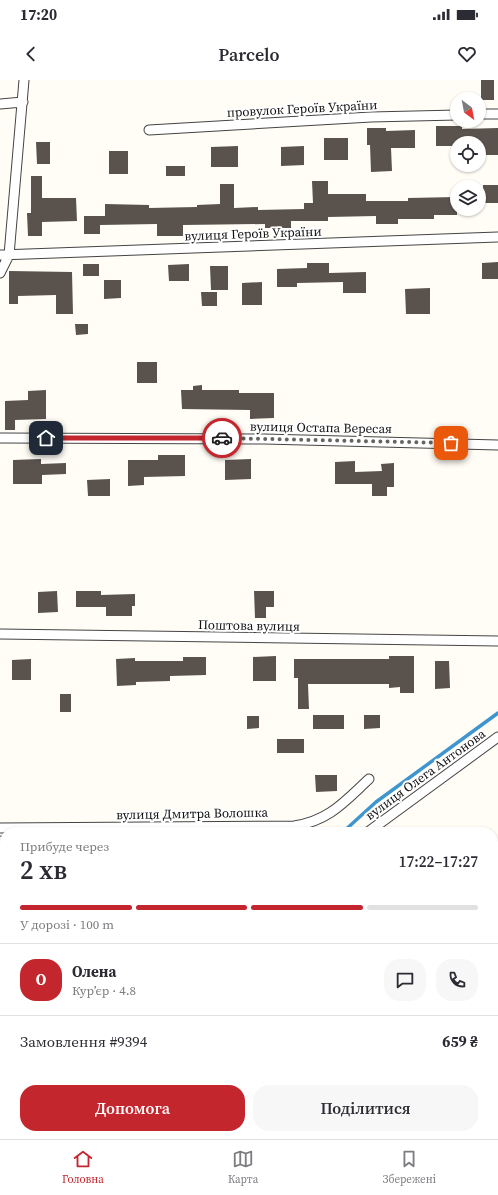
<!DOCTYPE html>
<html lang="uk">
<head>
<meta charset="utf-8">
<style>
  :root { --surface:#fff; --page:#f7f7f7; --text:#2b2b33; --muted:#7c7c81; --line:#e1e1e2; --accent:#c4262e }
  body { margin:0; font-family:"Source Serif 4",serif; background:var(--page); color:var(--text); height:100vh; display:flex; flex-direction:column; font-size:15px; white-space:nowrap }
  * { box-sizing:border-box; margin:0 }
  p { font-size:13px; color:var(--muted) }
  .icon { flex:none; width:22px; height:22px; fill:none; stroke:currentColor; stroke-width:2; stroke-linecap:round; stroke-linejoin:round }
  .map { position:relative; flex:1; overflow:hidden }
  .panel { position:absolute; left:0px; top:747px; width:498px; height:312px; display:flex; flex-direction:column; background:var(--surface); border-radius:16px 16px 0 0; box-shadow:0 1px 3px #0004 }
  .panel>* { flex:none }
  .needle { width:26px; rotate:148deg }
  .buttons { position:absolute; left:450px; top:12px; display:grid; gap:8px }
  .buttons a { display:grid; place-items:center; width:36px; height:36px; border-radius:50%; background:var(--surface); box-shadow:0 1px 3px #0004; font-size:20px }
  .pin { position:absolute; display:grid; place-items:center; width:34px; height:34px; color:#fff; margin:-17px; border-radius:8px; box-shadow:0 2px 6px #0006 }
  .courier { position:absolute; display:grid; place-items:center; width:40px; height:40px; margin:-20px; border:3px solid #c4262e; border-radius:50%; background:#fff; color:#222; box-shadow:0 1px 5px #0007 }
  .overview em { font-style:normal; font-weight:600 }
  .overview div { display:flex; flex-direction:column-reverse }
  .overview { display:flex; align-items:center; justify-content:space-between; height:68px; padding:0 20px }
  h1 { font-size:26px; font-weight:600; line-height:30px }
  .bar { display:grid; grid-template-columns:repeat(4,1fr); gap:6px 4px; align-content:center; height:48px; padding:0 20px }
  .bar i { height:5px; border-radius:3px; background:var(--line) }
  .bar .on { background:var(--accent) }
  .bar p { grid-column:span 4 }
  .line { display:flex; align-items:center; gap:10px; padding:0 20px; border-top:1px solid var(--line) }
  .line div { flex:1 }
  .round { display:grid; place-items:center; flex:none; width:42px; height:42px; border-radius:16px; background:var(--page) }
  .action { display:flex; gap:8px; margin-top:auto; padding:8px 20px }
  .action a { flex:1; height:46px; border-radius:16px; background:var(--accent); color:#fff; font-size:16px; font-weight:600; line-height:46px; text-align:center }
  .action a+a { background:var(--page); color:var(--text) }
  .status { display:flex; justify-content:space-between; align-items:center; height:28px; padding:0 20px; background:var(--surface); direction:ltr }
  .status svg { height:11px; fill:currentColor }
  header { display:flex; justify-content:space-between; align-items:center; height:52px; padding:0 20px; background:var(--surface); font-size:18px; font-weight:600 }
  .menu { display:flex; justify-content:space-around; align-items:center; height:56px; border-top:1px solid var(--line); background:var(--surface); font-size:11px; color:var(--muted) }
  .menu a { display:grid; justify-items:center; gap:2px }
  .menu .on { color:var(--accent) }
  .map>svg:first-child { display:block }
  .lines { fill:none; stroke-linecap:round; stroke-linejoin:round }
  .stream { stroke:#3f96cf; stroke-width:3.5 }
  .building { fill:#5a524d }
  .minor-casing { stroke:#444; stroke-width:11 }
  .minor { stroke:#fff; stroke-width:9 }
  .done { stroke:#646461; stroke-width:4; stroke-dasharray:0 7.2 }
  .route { stroke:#c4262e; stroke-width:5 }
  .labels { text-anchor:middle; stroke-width:4; stroke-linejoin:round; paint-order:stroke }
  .street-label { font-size:13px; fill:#111; stroke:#fff }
</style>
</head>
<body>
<div class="status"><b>17:20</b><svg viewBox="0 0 49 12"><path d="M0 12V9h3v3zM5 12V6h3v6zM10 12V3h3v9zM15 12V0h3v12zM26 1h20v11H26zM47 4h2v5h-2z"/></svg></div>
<header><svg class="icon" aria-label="back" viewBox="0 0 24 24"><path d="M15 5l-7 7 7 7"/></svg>Parcelo<svg class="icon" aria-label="heart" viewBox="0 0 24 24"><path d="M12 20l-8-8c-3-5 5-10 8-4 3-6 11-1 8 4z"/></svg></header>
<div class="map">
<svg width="498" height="1059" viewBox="0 0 498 1059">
  <rect width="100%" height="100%" fill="#fffdf5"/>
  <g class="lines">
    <!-- stream -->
    <path class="stream" d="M 343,752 L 376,722 L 498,633
      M 0,1037 L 5,1040
      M 24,1054 L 31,1059
      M 158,1059 L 160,1054"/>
  </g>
  <!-- building -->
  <path class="building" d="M 481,0 L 494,0 L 494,20 L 481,20 Z
    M 436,46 L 462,46 L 462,49 L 498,48 L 498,75 L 479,75 L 479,63 L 457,63 L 457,66 L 436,66 Z
    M 367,48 L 386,48 L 386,51 L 415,50 L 415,68 L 391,68 L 392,91 L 371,92 L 370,65 L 367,65 Z
    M 324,58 L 348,58 L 348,80 L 324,80 Z
    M 36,62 L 50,62 L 50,84 L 37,84 Z
    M 238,66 L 238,87 L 211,87 L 211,67 Z
    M 304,66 L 304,85 L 281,86 L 281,67 Z
    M 109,71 L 128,71 L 128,94 L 109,94 Z
    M 166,86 L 185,86 L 185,96 L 166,96 Z
    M 31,96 L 42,96 L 42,118 L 76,118 L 77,141 L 42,142 L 42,156 L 28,156 L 27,133 L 31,133 Z
    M 312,101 L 328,101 L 328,114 L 366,114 L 366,121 L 408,121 L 408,118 L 457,117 L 457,135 L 434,135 L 434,139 L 398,139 L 398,144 L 376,144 L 376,136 L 328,137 L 328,141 L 291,141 L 291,148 L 265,148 L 265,144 L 183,145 L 183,156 L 157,156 L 157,144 L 100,145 L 100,154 L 84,154 L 84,136 L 105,136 L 105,124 L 149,125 L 149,128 L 197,127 L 197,125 L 220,124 L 220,104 L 234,104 L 234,128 L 258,127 L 258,130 L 304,129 L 304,123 L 313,123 Z
    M 483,105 L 498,105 L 498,123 L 483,123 Z
    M 498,182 L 498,199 L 482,199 L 482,183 Z
    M 307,183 L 329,183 L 329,193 L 366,192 L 366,213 L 343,213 L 343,202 L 297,203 L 297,207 L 277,207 L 277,189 L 307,188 Z
    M 83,184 L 99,184 L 99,196 L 83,196 Z
    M 189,184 L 189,201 L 169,201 L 168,185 Z
    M 210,186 L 228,186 L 228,210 L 211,210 Z
    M 9,191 L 72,192 L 73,234 L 56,234 L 56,215 L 18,216 L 18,224 L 9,224 Z
    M 104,200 L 121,200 L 121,218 L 104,219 Z
    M 262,202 L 262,225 L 242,225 L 242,203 Z
    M 430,208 L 430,234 L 406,234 L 405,209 Z
    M 201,212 L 217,212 L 217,226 L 202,226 Z
    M 75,244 L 88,244 L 88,254 L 76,255 Z
    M 137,282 L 157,282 L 157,303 L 137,303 Z
    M 202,305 L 202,310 L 239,310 L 239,313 L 274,313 L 274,338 L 250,339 L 250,330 L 182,329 L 181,310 L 193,310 L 193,306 Z
    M 46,310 L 46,339 L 15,340 L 15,350 L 5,350 L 5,321 L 28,320 L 28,311 Z
    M 158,375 L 185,375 L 185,396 L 144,397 L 144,405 L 128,406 L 128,380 L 158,380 Z
    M 41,379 L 41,384 L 66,383 L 66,394 L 42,395 L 42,404 L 13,404 L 13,380 Z
    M 251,379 L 251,399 L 225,400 L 225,380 Z
    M 355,381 L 355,392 L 382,391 L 381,384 L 394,383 L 394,407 L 387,407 L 387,416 L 372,416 L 372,404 L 335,404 L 335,382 Z
    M 110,399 L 110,416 L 88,416 L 87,400 Z
    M 57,511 L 58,532 L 38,533 L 38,512 Z
    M 76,511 L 101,511 L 101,515 L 135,514 L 135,526 L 132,526 L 132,536 L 106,536 L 106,527 L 76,527 Z
    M 254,511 L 274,511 L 274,527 L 266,527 L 266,538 L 255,538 Z
    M 276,576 L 276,601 L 253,601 L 253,577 Z
    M 389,576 L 414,576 L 414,613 L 400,613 L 400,607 L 389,608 L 389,604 L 308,604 L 309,629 L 298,629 L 298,598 L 294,598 L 294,579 L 389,579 Z
    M 183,577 L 206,577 L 206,595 L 170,596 L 170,601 L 136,602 L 136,605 L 117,606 L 116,579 L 135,578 L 135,581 L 183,581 Z
    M 31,579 L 31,600 L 12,600 L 12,580 Z
    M 435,581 L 449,581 L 450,608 L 435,609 Z
    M 60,614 L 71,614 L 71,632 L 60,632 Z
    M 313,635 L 344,635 L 344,649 L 313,649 Z
    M 364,635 L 380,635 L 380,648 L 364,649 Z
    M 247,636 L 259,636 L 259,648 L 247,649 Z
    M 277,659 L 304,659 L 304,673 L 277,673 Z
    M 315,695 L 337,695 L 337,711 L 316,712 Z"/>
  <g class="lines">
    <!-- minor casing -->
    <g class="minor-casing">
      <path id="minor" d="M 0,24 L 23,22
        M 479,34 L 498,34
        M 149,50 L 371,37 L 457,35
        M 0,175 L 498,157
        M 0,193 L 9,175 L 24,0
        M 0,358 L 264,359 L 498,365
        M 0,554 L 498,561
        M 0,748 L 294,746 C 329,741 345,721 369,699
        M 368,752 L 498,657
        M 0,761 L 5,765
        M 493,899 L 498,896
        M 0,1008 L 5,1012
        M 64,1054 L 71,1059
        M 141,1059 L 143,1054
        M 180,1059 L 182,1054"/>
    </g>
    <!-- minor -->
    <use href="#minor" class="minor"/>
  </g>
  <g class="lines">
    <!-- done -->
    <path class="done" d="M 222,358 L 451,363"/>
    <!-- route -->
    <path class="route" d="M 46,358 L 222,358"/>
  </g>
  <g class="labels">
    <!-- street labels -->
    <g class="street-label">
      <text transform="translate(302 28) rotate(-3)" y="5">провулок Героїв України</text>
      <text transform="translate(253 153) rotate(-2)" y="5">вулиця Героїв України</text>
      <text transform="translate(321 347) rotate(1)" y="5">вулиця Остапа Вересая</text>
      <text transform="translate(249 545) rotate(1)" y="5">Поштова вулиця</text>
      <text transform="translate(425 694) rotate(-36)" y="5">вулиця Олега Антонова</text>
      <text transform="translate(192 733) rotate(-1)" y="5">вулиця Дмитра Волошка</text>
    </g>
  </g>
</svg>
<div class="buttons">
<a><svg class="needle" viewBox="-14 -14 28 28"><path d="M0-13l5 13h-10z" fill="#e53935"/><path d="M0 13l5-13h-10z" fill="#7c7c81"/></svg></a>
<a><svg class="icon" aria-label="locate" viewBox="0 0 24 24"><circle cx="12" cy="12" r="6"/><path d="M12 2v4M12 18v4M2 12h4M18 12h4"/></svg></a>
<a><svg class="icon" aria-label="layers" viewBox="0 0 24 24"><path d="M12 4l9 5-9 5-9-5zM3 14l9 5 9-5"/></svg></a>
</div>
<div class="pin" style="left:451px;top:363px;background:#ea580c"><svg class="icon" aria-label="bag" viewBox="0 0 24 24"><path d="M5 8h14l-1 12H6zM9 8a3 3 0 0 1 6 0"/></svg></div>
<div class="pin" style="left:46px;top:358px;background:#1f2937"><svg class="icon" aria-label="home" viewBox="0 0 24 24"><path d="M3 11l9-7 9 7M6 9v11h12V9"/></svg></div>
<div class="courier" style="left:222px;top:358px"><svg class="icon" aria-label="car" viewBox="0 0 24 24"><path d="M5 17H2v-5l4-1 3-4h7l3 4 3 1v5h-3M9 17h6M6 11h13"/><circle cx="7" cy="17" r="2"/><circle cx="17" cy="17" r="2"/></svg></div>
<section class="panel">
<div class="overview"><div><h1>2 хв</h1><p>Прибуде через</p></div><em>17:22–17:27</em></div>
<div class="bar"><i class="on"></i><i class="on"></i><i class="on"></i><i></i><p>У дорозі · 100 m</p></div>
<div class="line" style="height:72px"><b class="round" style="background:var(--accent);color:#fff">О</b><div><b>Олена</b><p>Кур’єр · 4.8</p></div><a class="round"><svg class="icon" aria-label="chat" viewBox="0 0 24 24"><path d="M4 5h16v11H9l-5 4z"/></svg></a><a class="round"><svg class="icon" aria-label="phone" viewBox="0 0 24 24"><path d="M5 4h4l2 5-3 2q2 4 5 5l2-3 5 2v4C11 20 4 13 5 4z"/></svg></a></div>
<div class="line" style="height:52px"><div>Замовлення #9394</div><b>659 ₴</b></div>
<div class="action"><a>Допомога</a><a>Поділитися</a></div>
</section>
</div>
<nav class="menu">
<a class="on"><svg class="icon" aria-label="home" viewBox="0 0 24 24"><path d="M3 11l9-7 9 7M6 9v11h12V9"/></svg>Головна</a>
<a><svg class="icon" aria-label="map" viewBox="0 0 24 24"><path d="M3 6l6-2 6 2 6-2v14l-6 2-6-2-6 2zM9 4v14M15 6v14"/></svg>Карта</a>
<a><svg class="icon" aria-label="saved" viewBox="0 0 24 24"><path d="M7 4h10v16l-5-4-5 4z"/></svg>Збережені</a>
</nav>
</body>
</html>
